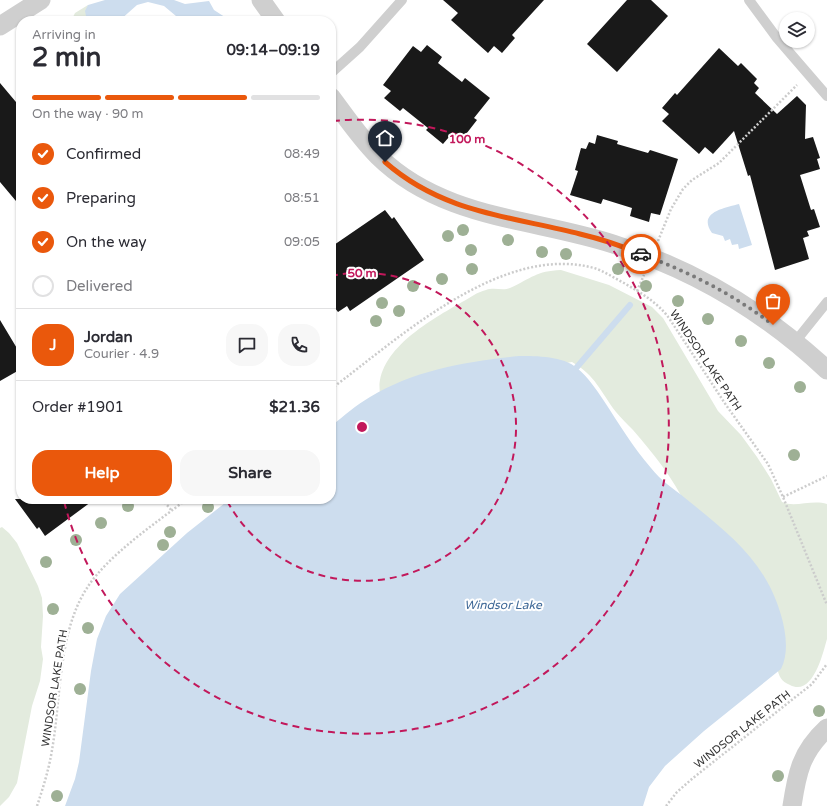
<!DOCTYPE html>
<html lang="en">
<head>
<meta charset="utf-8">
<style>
  :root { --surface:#fff; --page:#f7f7f7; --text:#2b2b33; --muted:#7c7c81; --line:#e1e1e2; --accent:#ea580c }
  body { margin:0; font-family:"Varela Round",sans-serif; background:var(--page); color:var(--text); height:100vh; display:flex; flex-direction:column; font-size:15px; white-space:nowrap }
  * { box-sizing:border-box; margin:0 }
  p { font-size:13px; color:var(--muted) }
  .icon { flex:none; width:22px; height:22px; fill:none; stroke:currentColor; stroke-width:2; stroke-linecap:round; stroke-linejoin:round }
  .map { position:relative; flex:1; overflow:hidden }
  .side { position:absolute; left:16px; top:16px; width:320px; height:488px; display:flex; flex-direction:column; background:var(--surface); border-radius:16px; box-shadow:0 1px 3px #0004 }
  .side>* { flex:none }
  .fabs { position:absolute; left:779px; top:12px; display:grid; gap:8px }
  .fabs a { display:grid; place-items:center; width:36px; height:36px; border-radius:50%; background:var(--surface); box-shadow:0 1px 3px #0004; font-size:20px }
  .pin { position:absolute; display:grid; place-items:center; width:34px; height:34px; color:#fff; margin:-41px -17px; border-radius:50% 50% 50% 0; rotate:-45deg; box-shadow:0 0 4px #0007 }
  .pin .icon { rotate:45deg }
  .courier { position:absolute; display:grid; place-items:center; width:40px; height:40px; margin:-20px; border:3px solid #ea580c; border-radius:50%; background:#fff; color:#222; box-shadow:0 1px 5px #0007 }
  .headline em { font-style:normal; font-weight:700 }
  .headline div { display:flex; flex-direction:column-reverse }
  .headline { display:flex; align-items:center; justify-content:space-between; height:68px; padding:0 16px }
  h1 { font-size:26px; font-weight:700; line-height:30px }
  .bar { display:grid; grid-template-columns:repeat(4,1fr); gap:6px 4px; align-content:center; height:48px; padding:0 16px }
  .bar i { height:5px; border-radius:3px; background:var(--line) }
  .bar .on { background:var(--accent) }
  .bar p { grid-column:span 4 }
  .line { display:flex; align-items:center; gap:10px; padding:0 16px; border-top:1px solid var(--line) }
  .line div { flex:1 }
  .round { display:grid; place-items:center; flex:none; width:42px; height:42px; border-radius:16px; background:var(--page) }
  ol { padding:0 16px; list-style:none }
  li { display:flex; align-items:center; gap:12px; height:44px }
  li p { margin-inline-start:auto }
  li .icon { padding:4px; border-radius:50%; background:var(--accent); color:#fff; stroke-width:4 }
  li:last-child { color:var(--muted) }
  li i { width:22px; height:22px; border:2px solid var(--line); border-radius:50% }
  .cta { display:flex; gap:8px; margin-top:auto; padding:8px 16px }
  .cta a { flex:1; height:46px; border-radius:16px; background:var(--accent); color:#fff; font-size:16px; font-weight:700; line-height:46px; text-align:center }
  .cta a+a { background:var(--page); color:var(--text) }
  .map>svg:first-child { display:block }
  .green { fill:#e3ebde }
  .water { fill:#cdddee }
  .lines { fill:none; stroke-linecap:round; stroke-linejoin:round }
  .stream { stroke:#cdddee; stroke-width:6 }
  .building { fill:#191919 }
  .path { stroke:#ccc; stroke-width:2.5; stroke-dasharray:2 2; stroke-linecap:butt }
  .service { stroke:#cfcfcf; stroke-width:10 }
  .minor { stroke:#cfcfcf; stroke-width:19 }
  .tree { fill:#9eb095 }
  .done { stroke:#7a7a7a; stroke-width:4; stroke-dasharray:0 7.2 }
  .route { stroke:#ea580c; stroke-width:5 }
  .ring { fill:none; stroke:#c2185b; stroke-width:2; stroke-dasharray:7 5 }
  .labels { text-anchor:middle; stroke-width:4; stroke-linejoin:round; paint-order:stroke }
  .street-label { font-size:11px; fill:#323232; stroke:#fff }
  .water-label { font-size:12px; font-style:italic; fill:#3e6897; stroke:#fff }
  .centre { fill:#c2185b; stroke:#fff; stroke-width:2 }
  .ring-label { font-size:12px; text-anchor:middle; font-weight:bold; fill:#c2185b; stroke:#fff; stroke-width:4; stroke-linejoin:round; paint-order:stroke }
</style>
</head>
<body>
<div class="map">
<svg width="827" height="806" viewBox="0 0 827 806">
  <rect width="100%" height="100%" fill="#fff"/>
  <!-- green -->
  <path class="green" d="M 88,5 L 86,17 L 87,21 L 71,21 L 75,13 Z
    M 561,270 L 609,285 L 652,307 L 663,318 L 718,411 L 741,435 L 757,457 L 771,479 L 782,502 C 795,508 812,499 827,504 C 827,535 827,567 827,599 C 827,611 827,627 827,639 C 823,653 813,697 790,685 C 781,681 779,677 777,667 L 686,505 C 673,478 653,453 633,430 C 627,424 621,418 616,412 C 600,391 596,376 572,362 L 380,394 C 374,351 431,320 462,302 C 470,298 477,292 486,290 C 494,287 503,291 510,288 C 532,278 536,271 561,270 Z
    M 2,527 L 9,533 L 17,543 L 38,586 L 42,598 L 43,616 L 41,647 L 43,659 L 40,681 L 32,706 L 17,783 L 9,797 L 0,806 L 0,528 Z"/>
  <!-- water -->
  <path class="water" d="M 105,0 L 174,0 L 185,4 L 209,1 L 214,10 L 231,21 L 182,21 L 164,6 L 148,2 L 137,5 L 119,21 L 87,21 L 85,11 L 88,5 Z
    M 739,204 L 752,245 L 739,249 L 738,244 L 732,245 L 730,239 L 725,241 L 723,236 L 712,233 C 697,212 725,208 739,204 Z
    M 519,356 C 537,356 563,356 577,368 C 588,377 596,389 604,401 C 619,424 633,447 651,468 C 660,480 674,489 685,498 C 728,533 765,560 781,615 C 786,632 789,653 781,669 L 704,731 L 665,766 L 649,787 L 643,806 L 65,806 L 75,779 L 79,762 L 91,671 L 97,639 L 106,616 L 120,594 L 187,533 L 230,499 L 331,499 L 331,426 C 344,416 356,405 370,397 C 414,370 468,361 519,356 Z"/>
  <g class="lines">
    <!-- stream -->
    <path class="stream" d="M 577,367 L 630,305"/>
  </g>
  <!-- building -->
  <path class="building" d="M 443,0 L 544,0 L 512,35 L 515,38 L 502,53 L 494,46 L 488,53 L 451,20 L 458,13 Z
    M 627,0 L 651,0 L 668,16 L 617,72 L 587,44 Z
    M 427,45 L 442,57 L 438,63 L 462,82 L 465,78 L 490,98 L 474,118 L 477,120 L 463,138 L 458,135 L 454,140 L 449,137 L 443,144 L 426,130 L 428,128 L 403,108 L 400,111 L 384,98 L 391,91 L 383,85 L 413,46 L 421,52 Z
    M 719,48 L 738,66 L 741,63 L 757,79 L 754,83 L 759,88 L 755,93 L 777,114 L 797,96 L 806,105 L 805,139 L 813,137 L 820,158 L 817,159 L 820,169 L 800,175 L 811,210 L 814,209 L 820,227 L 807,231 L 809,236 L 803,238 L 809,259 L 775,270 L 750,175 L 748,176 L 734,131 L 713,154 L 705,147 L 699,154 L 662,121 L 669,114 L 662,108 L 675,93 L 677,95 Z
    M 0,83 L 21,108 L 21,207 L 0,182 Z
    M 597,135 L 618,141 L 617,144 L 648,153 L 650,150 L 678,159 L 660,215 L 651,213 L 649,222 L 630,216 L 632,208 L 603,199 L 601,204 L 570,195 L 578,171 L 575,170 L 581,148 L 586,149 L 589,142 L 595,144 Z
    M 385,210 L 392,219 L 394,217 L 424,260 L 350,311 L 347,306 L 338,312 L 331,303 L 331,247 Z
    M 0,320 L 21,355 L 21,369 L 0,381 Z
    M 15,499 L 95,499 L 45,536 L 39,527 L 37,529 Z"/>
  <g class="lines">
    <!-- path -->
    <path class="path" d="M 658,241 L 671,209 L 683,189 L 692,180 L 719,163 L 797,85
      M 637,291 L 644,275
      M 331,389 C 399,338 502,243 594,268 C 604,271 614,278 624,283 C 641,293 657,302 669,318 L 726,405 L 768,464 L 783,497 L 827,605
      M 783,497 L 827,476
      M 162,499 L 172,511
      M 37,806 C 43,788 49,769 52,750 C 61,699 58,632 87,588 C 108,555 156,523 187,499
      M 666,806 L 677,792 L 693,778 L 812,684 L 827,664"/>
    <!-- service -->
    <path class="service" d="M 749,0 L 777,38 L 827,96
      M 331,73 L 360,47 L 402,0
      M 795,342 L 827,302"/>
    <!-- minor -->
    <path class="minor" d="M 261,0 L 276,21
      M 0,26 L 41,0
      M 331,97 C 346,117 360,138 378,156 C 442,219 532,218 613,244 C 693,269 765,312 827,370
      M 792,806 C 797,773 801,752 827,728"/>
  </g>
  <!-- trees -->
  <g class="tree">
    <circle cx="463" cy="230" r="6"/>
    <circle cx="448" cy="236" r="6"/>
    <circle cx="508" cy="240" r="6"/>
    <circle cx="471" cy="250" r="6"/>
    <circle cx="542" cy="252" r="6"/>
    <circle cx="566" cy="254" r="6"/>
    <circle cx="472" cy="269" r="6"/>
    <circle cx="618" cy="269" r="6"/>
    <circle cx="442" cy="279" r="6"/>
    <circle cx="413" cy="286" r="6"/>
    <circle cx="646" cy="286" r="6"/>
    <circle cx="678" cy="301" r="6"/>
    <circle cx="382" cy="303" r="6"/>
    <circle cx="399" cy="311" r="6"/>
    <circle cx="708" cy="319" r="6"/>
    <circle cx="376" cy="321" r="6"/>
    <circle cx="741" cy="341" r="6"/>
    <circle cx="769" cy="363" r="6"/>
    <circle cx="800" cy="387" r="6"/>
    <circle cx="794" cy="455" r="6"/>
    <circle cx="128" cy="506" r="6"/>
    <circle cx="208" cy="507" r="6"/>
    <circle cx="101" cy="523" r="6"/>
    <circle cx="170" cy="532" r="6"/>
    <circle cx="76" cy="540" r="6"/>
    <circle cx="163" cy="545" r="6"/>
    <circle cx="46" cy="562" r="6"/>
    <circle cx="53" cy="609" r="6"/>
    <circle cx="88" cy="628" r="6"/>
    <circle cx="80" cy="689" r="6"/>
    <circle cx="819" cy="711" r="6"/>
    <circle cx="778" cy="776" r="6"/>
    <circle cx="57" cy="796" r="6"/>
  </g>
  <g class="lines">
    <!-- done -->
    <path class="done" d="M 641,254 C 689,272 733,294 773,325"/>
    <!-- route -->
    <path class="route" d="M 385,162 C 443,213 509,216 580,234 C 601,239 622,246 641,254"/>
  </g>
  <!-- distance rings -->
  <g class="ring">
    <path d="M331 276A154 154 0 1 1 226 499"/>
    <path d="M333 121A307 307 0 1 1 64 501"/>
  </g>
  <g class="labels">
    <!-- street labels -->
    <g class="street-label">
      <text transform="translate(706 360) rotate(56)" y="4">WINDSOR LAKE PATH</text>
      <text transform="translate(54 688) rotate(-81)" y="4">WINDSOR LAKE PATH</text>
      <text transform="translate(742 729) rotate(-38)" y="4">WINDSOR LAKE PATH</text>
    </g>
    <!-- water labels -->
    <g class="water-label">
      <text x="503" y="609">Windsor Lake</text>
    </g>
  </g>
  <circle cx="362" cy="427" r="6" class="centre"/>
  <g class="ring-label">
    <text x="467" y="143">100 m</text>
    <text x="362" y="277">50 m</text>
  </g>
</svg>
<div class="fabs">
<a><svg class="icon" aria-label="layers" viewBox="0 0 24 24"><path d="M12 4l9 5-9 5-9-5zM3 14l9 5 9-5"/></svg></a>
</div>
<div class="pin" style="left:773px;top:325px;background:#ea580c"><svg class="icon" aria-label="bag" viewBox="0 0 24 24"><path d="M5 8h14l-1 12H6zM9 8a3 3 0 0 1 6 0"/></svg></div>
<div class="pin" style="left:385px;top:162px;background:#1f2937"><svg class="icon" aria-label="home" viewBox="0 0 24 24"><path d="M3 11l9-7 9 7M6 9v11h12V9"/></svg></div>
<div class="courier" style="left:641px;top:254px"><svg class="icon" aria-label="car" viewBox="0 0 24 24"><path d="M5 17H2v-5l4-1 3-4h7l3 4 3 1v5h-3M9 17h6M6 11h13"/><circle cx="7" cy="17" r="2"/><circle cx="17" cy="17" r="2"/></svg></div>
<section class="side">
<div class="headline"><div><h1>2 min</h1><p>Arriving in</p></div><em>09:14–09:19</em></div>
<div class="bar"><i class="on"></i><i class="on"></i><i class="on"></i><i></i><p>On the way · 90 m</p></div>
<ol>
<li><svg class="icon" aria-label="check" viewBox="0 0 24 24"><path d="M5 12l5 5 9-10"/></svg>Confirmed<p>08:49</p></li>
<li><svg class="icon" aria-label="check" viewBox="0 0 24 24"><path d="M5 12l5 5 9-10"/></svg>Preparing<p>08:51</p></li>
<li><svg class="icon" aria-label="check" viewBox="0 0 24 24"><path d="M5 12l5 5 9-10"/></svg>On the way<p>09:05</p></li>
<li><i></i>Delivered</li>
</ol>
<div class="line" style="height:72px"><b class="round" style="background:var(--accent);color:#fff">J</b><div><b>Jordan</b><p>Courier · 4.9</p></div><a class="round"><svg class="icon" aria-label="chat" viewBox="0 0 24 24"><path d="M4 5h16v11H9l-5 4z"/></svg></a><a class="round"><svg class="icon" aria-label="phone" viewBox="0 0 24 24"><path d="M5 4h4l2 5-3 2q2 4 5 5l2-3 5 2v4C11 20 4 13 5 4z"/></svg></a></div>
<div class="line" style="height:52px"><div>Order #1901</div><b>$21.36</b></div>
<div class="cta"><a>Help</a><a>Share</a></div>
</section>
</div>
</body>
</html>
